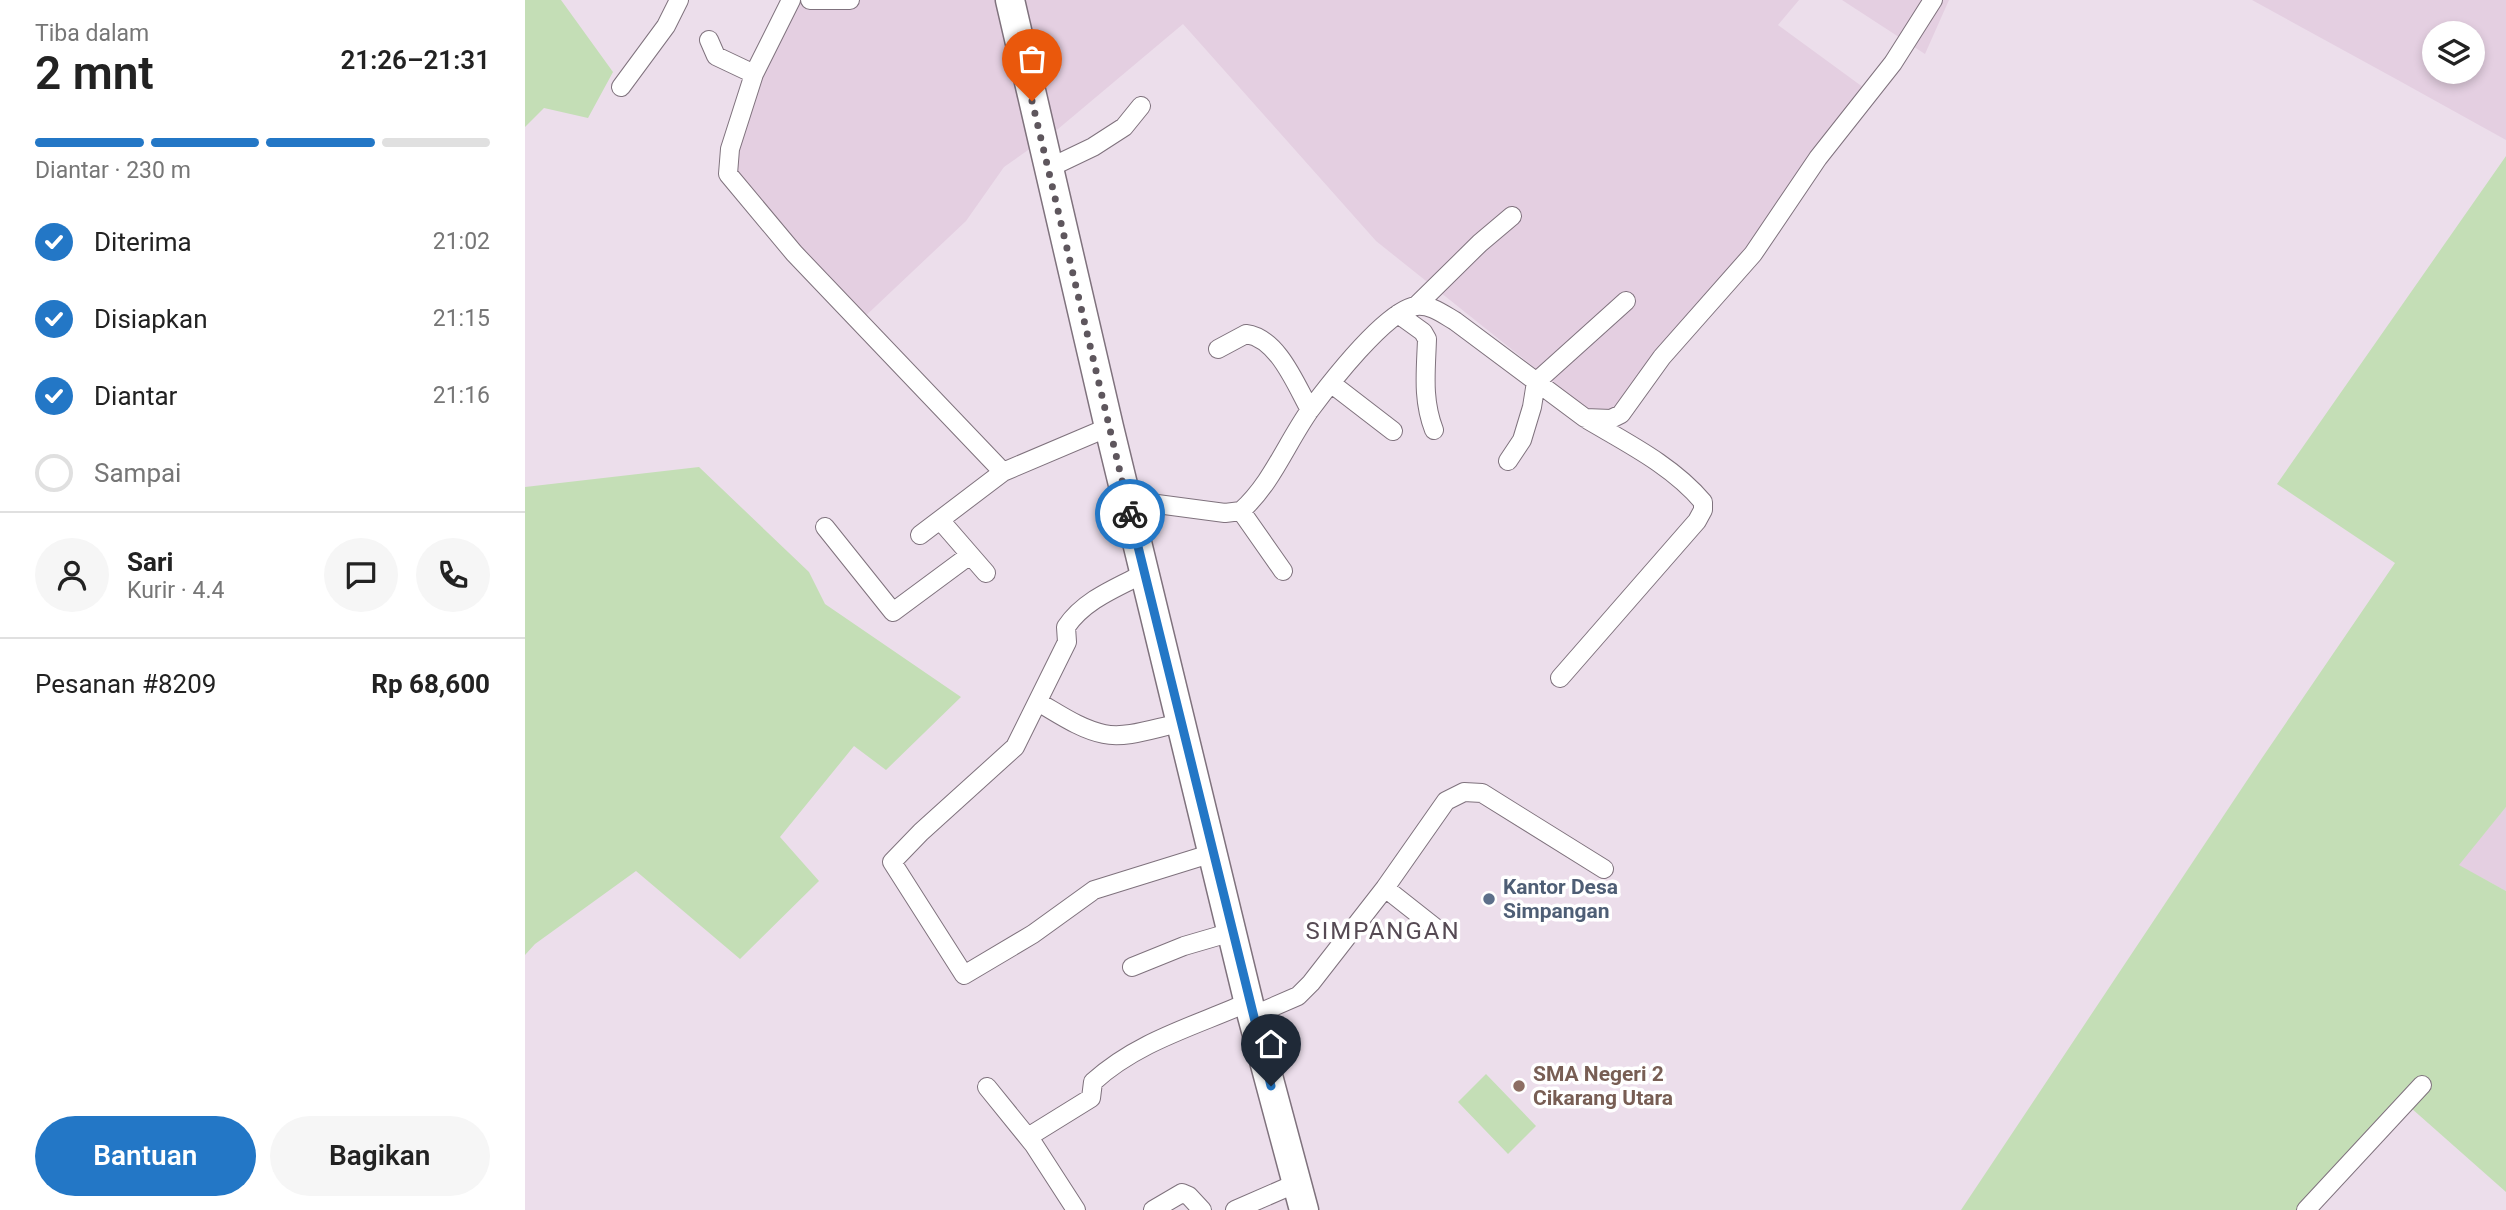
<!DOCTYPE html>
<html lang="id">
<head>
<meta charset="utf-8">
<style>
  :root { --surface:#fff; --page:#f6f6f6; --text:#222; --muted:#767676; --line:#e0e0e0; --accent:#2377c6 }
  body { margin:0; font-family:Roboto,sans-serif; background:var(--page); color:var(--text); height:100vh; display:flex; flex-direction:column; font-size:26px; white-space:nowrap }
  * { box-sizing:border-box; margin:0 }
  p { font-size:23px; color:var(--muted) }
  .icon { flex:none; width:38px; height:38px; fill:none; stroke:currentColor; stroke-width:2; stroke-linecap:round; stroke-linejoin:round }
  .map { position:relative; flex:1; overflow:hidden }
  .sheet { display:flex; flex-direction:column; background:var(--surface); width:525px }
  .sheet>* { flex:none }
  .buttons { position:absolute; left:1897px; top:21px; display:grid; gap:14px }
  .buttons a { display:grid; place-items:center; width:63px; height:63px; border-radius:50%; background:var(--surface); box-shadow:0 4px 10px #0003; font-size:35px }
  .pin { position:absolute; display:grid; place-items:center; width:60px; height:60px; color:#fff; margin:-72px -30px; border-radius:50% 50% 50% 0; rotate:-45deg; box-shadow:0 0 7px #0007 }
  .pin .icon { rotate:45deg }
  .courier { position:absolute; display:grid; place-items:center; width:70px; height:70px; margin:-35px; border:5px solid #2377c6; border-radius:50%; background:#fff; color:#222; box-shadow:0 2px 9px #0007 }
  .overview em { font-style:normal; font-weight:600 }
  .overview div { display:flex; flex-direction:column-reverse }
  .overview { display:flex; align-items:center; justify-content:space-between; height:119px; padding:0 35px }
  h1 { font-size:46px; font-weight:600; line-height:52px }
  .bar { display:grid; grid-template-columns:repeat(4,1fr); gap:10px 7px; align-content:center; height:84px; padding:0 35px }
  .bar i { height:9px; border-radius:5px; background:var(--line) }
  .bar .selected { background:var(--accent) }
  .bar p { grid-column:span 4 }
  .line { display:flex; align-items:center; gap:18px; padding:0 35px; border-top:2px solid var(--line) }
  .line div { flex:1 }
  .round { display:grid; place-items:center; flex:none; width:74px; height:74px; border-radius:37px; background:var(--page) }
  ol { padding:0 35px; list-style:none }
  li { display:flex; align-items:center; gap:21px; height:77px }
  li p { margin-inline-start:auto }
  li .icon { padding:7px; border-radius:50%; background:var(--accent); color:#fff; stroke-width:4 }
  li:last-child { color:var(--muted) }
  li i { width:38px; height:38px; border:4px solid var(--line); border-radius:50% }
  .action { display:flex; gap:14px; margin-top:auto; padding:14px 35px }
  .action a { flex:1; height:80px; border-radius:42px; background:var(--accent); color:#fff; font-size:28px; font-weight:600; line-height:80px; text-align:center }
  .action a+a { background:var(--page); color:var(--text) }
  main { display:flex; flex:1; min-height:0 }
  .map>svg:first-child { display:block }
  .built { fill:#e4cfe1; fill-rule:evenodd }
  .green { fill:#c4deb6 }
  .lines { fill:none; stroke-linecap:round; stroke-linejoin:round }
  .street-casing { stroke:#7f727d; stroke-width:20 }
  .primary-casing { stroke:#7f727d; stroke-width:31 }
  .street { stroke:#fff; stroke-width:18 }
  .primary { stroke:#fff; stroke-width:28 }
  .done { stroke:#5e565d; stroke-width:7; stroke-dasharray:0 12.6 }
  .route { stroke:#2377c6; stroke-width:9 }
  .service-dot { fill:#5c6f8a; stroke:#fff; stroke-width:2.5 }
  .education-dot { fill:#8d6e63; stroke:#fff; stroke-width:2.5 }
  .labels { text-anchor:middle; stroke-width:7; stroke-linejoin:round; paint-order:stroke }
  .service-label { font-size:21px; font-weight:bold; fill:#4e5e75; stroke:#fff; text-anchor:start }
  .education-label { font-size:21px; font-weight:bold; fill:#785e54; stroke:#fff; text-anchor:start }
  .quarter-label { font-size:24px; letter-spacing:2px; fill:#564a54; stroke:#fff }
</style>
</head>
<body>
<main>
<section class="sheet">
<div class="overview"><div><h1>2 mnt</h1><p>Tiba dalam</p></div><em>21:26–21:31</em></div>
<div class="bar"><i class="selected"></i><i class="selected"></i><i class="selected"></i><i></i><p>Diantar · 230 m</p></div>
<ol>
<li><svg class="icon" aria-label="check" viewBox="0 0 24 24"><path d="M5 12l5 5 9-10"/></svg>Diterima<p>21:02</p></li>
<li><svg class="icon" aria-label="check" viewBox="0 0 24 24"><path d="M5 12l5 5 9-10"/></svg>Disiapkan<p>21:15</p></li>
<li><svg class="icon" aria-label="check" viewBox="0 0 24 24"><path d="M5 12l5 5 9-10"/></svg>Diantar<p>21:16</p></li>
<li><i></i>Sampai</li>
</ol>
<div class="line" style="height:126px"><a class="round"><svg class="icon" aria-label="person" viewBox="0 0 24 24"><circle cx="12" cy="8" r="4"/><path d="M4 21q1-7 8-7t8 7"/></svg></a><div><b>Sari</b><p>Kurir · 4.4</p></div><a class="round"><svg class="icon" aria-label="chat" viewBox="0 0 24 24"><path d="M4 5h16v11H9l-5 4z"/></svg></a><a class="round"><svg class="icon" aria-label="phone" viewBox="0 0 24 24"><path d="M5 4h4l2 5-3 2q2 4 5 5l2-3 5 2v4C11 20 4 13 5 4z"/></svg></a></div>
<div class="line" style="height:91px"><div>Pesanan #8209</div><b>Rp 68,600</b></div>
<div class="action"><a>Bantuan</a><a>Bagikan</a></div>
</section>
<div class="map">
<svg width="1981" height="1210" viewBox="0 0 1981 1210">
  <rect width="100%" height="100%" fill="#ecdeeb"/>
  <!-- built -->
  <path class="built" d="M 271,0 L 1274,0 L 1253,25 L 1346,93 L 1079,423 L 851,241 L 658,24 L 533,129 L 479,167 L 441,221 L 333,323 L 209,176 L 227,77 Z
    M 1317,0 L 1424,0 L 1400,54 Z
    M 1727,0 L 1981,0 L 1981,140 L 1871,79 ZM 1909,33 L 1948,33 L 1948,72 L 1909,72 Z
    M 1981,807 L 1981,891 L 1933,865 Z"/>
  <!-- green -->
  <path class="green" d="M 0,0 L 36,0 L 88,72 L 63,118 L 19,108 L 0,127 Z
    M 1981,156 L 1981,807 L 1934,865 L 1981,891 L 1981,1192 L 1877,1100 L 1772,1210 L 1436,1210 L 1737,758 L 1870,563 L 1752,484 Z
    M 174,467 L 284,572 L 300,604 L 436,697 L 361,770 L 329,746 L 255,837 L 294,881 L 215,959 L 111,871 L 10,944 L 0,955 L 0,487 Z
    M 961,1074 L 1011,1126 L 983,1154 L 933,1102 Z"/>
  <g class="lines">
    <!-- street casing -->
    <g class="street-casing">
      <path id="street" d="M 266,0 L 229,74 L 205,149 L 203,174 L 269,253 L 478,472
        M 285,0 L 325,0
        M 184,40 L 191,56 L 229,74
        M 96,87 L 141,26 L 154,0
        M 522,169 L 568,147 L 599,127 L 616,106
        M 891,306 L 955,243 L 987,216
        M 873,314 L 898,332 L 902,339 C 901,371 897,399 909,430
        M 693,349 L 721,334 C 753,338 771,385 785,410
        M 807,384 L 868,431
        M 983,461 L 997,440 L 1007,407 L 1011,382 L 1101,301
        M 602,500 L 700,513 L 716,511 C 747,483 761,444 785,410 C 803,386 861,310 891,306 C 905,304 918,314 930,321 L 1060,418 L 1086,419 L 1096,414 L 1137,357 L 1228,254 L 1293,158 L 1368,63 L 1408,0
        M 716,511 L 758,571
        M 415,520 L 461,573
        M 300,527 L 368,612 L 445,555
        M 395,535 L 478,472 L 584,427
        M 620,573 C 591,588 559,600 541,627 L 542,642 L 490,747 L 396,832 L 367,862 L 439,975 L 508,934 L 569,890 L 688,853
        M 1035,678 L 1172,521 L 1178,510 L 1178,502 C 1148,466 1102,443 1063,420
        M 513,702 C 534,714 555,729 579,734 C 602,739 633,727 656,723
        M 860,888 L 912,929
        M 607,967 L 659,946 L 707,932
        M 727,1016 L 773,996 L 786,983 L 860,888 L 921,801 L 939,792 L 957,793 L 1079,869
        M 462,1087 L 509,1145 L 551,1210
        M 503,1137 L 566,1098 L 568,1082 C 613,1041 670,1026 724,1002
        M 628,1210 L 657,1193 L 664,1196 L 677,1210
        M 710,1210 L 772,1183
        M 1781,1210 L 1897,1085"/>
    </g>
    <!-- primary casing -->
    <g class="primary-casing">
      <path id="primary" d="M 485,0 L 584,427 L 727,1016 L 779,1210"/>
    </g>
    <!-- street -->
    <use href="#street" class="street"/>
    <!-- primary -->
    <use href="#primary" class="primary"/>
  </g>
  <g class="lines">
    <!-- done -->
    <path class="done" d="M 507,101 L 605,514"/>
    <!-- route -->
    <path class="route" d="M 605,514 L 746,1086"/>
  </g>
  <!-- markers -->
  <circle class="service-dot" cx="964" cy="899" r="7"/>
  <circle class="education-dot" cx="994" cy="1086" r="7"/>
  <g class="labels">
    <!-- service labels -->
    <g class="service-label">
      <text x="978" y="894">Kantor Desa<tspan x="978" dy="24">Simpangan</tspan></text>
    </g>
    <!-- education labels -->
    <g class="education-label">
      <text x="1008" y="1081">SMA Negeri 2<tspan x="1008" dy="24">Cikarang Utara</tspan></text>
    </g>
    <!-- quarter labels -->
    <g class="quarter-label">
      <text x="858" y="939">SIMPANGAN</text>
    </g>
  </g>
</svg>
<div class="buttons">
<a><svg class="icon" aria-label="layers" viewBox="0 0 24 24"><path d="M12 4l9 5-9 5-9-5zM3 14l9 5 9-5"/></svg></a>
</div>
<div class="pin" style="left:507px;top:101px;background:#ea580c"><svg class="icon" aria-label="bag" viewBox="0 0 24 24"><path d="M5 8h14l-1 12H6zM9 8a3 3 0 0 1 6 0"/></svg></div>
<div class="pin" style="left:746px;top:1086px;background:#1f2937"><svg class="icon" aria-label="home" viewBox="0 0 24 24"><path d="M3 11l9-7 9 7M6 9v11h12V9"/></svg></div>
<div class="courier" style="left:605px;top:514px"><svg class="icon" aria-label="bike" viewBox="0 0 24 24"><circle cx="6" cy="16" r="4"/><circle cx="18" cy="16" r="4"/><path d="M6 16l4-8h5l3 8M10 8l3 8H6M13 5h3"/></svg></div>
</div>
</main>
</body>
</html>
